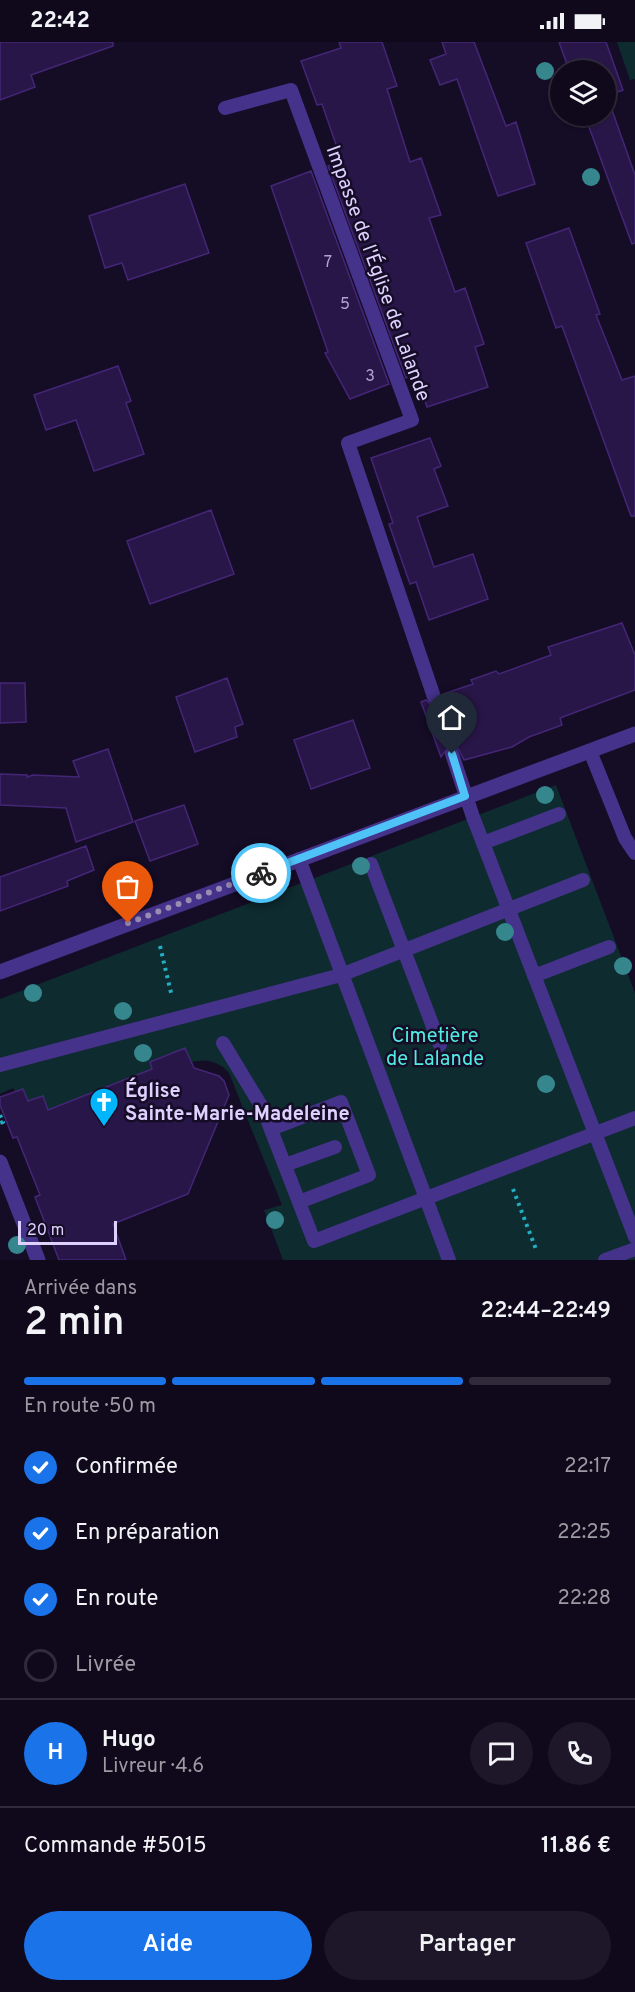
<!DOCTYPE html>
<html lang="fr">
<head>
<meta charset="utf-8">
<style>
  :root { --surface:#10091c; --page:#1e1729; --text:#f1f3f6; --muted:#9c9aa3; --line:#302a3b; --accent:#1a73e8 }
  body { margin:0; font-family:Overpass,sans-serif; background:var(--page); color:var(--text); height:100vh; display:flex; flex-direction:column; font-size:22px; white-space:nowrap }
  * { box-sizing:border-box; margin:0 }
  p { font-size:20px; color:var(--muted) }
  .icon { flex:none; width:33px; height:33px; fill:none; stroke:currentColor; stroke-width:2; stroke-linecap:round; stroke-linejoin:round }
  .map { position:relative; height:1218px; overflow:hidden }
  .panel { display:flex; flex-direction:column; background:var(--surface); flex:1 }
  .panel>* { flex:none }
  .fabs { position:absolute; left:550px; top:18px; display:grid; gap:12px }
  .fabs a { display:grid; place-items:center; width:66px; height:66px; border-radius:50%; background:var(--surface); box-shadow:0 2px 4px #0004,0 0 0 2px var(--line); font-size:30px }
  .scale { position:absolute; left:18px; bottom:15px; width:99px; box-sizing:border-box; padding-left:6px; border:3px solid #ded1ff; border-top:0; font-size:16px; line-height:21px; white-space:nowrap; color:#ded1ff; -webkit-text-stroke:4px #150c26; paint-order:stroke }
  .pin { position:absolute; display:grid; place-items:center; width:51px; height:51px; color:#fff; margin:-62px -26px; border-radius:50% 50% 50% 0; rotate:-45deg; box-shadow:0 0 6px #0007 }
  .pin .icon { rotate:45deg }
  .courier { position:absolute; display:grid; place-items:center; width:60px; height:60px; margin:-30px; border:4px solid #4fc3f7; border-radius:50%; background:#fff; color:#222; box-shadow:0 2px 8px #0007 }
  .overview em { font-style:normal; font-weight:600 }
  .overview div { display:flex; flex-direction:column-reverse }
  .overview { display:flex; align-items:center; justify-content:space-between; height:102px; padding:0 24px }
  h1 { font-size:39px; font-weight:600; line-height:45px }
  .bar { display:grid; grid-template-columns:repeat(4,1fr); gap:9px 6px; align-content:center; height:72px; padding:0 24px }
  .bar i { height:8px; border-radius:4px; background:var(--line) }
  .bar .active { background:var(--accent) }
  .bar p { grid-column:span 4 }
  .line { display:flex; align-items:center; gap:15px; padding:0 24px; border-top:2px solid var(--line) }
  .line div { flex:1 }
  .round { display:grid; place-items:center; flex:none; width:63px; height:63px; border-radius:32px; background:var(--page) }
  ol { padding:0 24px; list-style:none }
  li { display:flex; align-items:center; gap:18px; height:66px }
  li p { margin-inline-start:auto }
  li .icon { padding:6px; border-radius:50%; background:var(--accent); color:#fff; stroke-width:4 }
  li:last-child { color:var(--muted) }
  li i { width:33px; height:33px; border:3px solid var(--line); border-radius:50% }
  .button { display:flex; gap:12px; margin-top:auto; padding:12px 24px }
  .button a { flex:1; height:69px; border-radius:36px; background:var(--accent); color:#fff; font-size:24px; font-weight:600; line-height:69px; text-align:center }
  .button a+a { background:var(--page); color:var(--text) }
  .status { display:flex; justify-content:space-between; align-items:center; height:42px; padding:0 30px; background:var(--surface); direction:ltr }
  .status svg { height:16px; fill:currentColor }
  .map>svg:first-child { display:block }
  .green { fill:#0e2b30 }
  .building { fill:#291648; stroke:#442677; stroke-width:1.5 }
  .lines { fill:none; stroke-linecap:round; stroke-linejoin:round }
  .path { stroke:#22afc2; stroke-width:4; stroke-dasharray:3 4.5; stroke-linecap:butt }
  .lane { stroke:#45328a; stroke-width:14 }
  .street { stroke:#45328a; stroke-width:15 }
  .tree { fill:#35878d }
  .done { stroke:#988cb3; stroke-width:6; stroke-dasharray:0 10.8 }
  .route { stroke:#4fc3f7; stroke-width:8 }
  .labels { text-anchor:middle; stroke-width:5; stroke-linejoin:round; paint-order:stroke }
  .number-label { font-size:16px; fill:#b1a2d1 }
  .street-label { font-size:20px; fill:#ded1ff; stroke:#150c26 }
  .park-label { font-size:20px; fill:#50ece1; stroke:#150c26 }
  .poi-label { font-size:20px; font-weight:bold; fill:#ded1ff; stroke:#150c26; text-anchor:start }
</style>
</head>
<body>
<div class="status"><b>22:42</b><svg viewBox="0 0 49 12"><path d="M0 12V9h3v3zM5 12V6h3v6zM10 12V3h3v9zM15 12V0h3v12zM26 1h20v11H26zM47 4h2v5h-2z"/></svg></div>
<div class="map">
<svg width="635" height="1218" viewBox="0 0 635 1218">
  <rect width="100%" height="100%" fill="#150c26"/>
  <!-- green -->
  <path class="green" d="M 617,0 L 635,0 L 635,37 L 630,38 Z
    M 556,743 L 635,951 L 635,1218 L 283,1218 L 264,1168 L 282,1163 L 229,1031 C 220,1020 206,1016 192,1020 L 185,1006 L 150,1020 L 152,1027 L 48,1068 L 43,1054 L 28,1059 L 23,1047 L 15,1050 L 13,1046 L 0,1052 L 0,957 Z"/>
  <!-- building -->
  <path class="building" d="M 0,0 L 113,0 L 113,4 L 31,33 L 35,45 L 0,58 Z
    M 339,0 L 382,0 L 397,44 L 387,47 L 410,120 L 421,116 L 441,173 L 429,176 L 455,250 L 465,246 L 484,302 L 475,305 L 488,345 L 427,365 L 417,332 L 406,336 L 328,124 L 342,120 L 322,62 L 317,63 L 301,19 L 341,6 Z
    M 442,0 L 474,0 L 506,84 L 516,80 L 535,142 L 498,154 L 457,37 L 440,43 L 430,18 L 446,12 Z
    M 559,0 L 606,0 L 623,48 L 607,54 L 635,133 L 635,201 L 632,202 L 585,74 L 606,74 L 606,28 L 569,28 Z
    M 311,129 L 389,342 L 350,357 L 325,311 L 328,310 L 271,144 Z
    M 185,142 L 209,211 L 128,238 L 122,221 L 105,226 L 89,174 Z
    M 569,186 L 600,272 L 596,273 L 622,338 L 635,334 L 635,474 L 631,474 L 562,284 L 556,286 L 526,201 Z
    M 118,324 L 131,359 L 126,361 L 144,412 L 94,429 L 76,378 L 46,388 L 34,353 Z
    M 430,396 L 441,424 L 434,427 L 448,464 L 417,475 L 434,525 L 473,512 L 488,557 L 429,578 L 416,540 L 410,542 L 389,482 L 393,481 L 371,416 Z
    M 211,468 L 234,532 L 150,562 L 127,499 Z
    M 622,581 L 635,613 L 635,648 L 560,676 L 562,683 L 529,695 L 512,705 L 464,718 L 458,706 L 450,703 L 441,715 L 421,660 L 426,658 L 432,664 L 437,663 L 443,657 L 443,652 L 473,642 L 471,638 L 496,629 L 499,632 L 551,613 L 548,605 Z
    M 227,636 L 243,682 L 235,685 L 237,695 L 195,710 L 176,655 Z
    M 0,641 L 25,641 L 26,680 L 0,681 Z
    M 353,678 L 370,726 L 311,747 L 294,698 Z
    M 108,707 L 133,780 L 76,800 L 66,766 L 0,763 L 0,732 L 27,733 L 27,735 L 33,733 L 79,735 L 73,719 Z
    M 184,763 L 198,802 L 150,819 L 135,779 Z
    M 86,804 L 94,828 L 67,839 L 68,844 L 0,869 L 0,835 Z
    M 185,1006 L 194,1026 L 219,1034 L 224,1039 L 229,1053 L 188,1152 L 113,1182 L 126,1218 L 59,1218 L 35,1155 L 40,1153 L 17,1095 L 13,1096 L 0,1063 L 0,1055 L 23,1047 L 28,1059 L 43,1054 L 48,1068 L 152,1027 L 150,1020 Z"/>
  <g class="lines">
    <!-- path -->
    <path class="path" d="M 160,904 L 172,955
      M 0,1073 L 3,1080 L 0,1081
      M 513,1147 L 537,1210"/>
    <!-- lane -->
    <path class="lane" d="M 225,66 L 291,48 L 412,378 L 348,401 L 434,655
      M 590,709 L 625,796 L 635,811
      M 452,712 L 473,775 L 635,1195
      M 483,801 L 559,772
      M 299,817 L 449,1218
      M 371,822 L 440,1003
      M 534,934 L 609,905
      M 223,1001 L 263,1067 L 314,1199 L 635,1076
      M 0,1023 L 341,933 L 583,838
      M 271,1087 L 341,1060 L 369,1133 L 299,1160
      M 285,1123 L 335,1105
      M 605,1218 L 635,1207"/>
    <!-- street -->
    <path class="street" d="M 0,930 L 635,692
      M 0,1120 L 38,1218"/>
  </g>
  <!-- trees -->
  <g class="tree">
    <circle cx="545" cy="29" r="9"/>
    <circle cx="591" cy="135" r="9"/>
    <circle cx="545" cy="753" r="9"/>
    <circle cx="361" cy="824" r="9"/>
    <circle cx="505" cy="890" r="9"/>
    <circle cx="623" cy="924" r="9"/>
    <circle cx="33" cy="951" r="9"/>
    <circle cx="123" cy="969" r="9"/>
    <circle cx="143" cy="1011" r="9"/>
    <circle cx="546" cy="1042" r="9"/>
    <circle cx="275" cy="1178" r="9"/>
    <circle cx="17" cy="1203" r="9"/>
  </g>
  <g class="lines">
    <!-- done -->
    <path class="done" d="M 128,881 L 261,831"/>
    <!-- route -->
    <path class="route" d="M 261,831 L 465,754 L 452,712"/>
  </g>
  <!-- icons -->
  <defs>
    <g id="church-pin" transform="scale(1.5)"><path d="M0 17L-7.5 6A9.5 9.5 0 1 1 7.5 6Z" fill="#00b5fc" stroke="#150c26"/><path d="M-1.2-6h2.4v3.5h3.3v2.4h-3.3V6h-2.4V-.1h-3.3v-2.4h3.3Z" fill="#fff"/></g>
  </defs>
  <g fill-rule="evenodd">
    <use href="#church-pin" x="104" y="1060"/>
  </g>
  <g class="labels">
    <!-- number labels -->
    <g class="number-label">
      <text x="328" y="225">7</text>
      <text x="345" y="267">5</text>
      <text x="370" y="339">3</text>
    </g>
    <!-- street labels -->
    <g class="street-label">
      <text transform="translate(379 231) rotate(70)" y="7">Impasse de l'Église de Lalande</text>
    </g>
    <!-- park labels -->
    <g class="park-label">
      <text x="435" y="1000">Cimetière<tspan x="435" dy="23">de Lalande</tspan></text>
    </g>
    <!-- poi labels -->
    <g class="poi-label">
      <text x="125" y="1055">Église<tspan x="125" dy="23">Sainte-Marie-Madeleine</tspan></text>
    </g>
  </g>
</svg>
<div class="fabs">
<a><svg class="icon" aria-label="layers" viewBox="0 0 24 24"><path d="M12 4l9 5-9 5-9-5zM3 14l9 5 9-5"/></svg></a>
</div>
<div class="scale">20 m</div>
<div class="pin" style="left:128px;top:881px;background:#ea580c"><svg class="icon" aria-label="bag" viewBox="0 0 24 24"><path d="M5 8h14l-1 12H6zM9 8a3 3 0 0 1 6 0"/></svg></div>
<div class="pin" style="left:452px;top:712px;background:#1f2937"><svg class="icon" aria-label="home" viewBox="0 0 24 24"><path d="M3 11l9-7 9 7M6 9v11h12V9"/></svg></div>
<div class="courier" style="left:261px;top:831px"><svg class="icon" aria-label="bike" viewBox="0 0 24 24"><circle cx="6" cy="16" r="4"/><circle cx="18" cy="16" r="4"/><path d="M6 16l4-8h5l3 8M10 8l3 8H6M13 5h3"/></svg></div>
</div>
<section class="panel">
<div class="overview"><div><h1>2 min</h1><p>Arrivée dans</p></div><em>22:44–22:49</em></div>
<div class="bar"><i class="active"></i><i class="active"></i><i class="active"></i><i></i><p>En route · 50 m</p></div>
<ol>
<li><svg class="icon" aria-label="check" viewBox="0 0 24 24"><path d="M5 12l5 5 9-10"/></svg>Confirmée<p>22:17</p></li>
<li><svg class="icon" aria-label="check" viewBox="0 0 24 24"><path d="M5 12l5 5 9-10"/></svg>En préparation<p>22:25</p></li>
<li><svg class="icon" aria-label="check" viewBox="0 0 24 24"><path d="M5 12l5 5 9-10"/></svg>En route<p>22:28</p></li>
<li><i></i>Livrée</li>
</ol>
<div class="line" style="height:108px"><b class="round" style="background:var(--accent);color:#fff">H</b><div><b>Hugo</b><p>Livreur · 4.6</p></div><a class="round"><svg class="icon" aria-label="chat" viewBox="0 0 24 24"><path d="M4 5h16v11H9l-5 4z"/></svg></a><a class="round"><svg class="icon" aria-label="phone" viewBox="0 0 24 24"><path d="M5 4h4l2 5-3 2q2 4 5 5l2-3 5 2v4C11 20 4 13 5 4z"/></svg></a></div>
<div class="line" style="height:78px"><div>Commande #5015</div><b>11.86 €</b></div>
<div class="button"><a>Aide</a><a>Partager</a></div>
</section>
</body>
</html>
